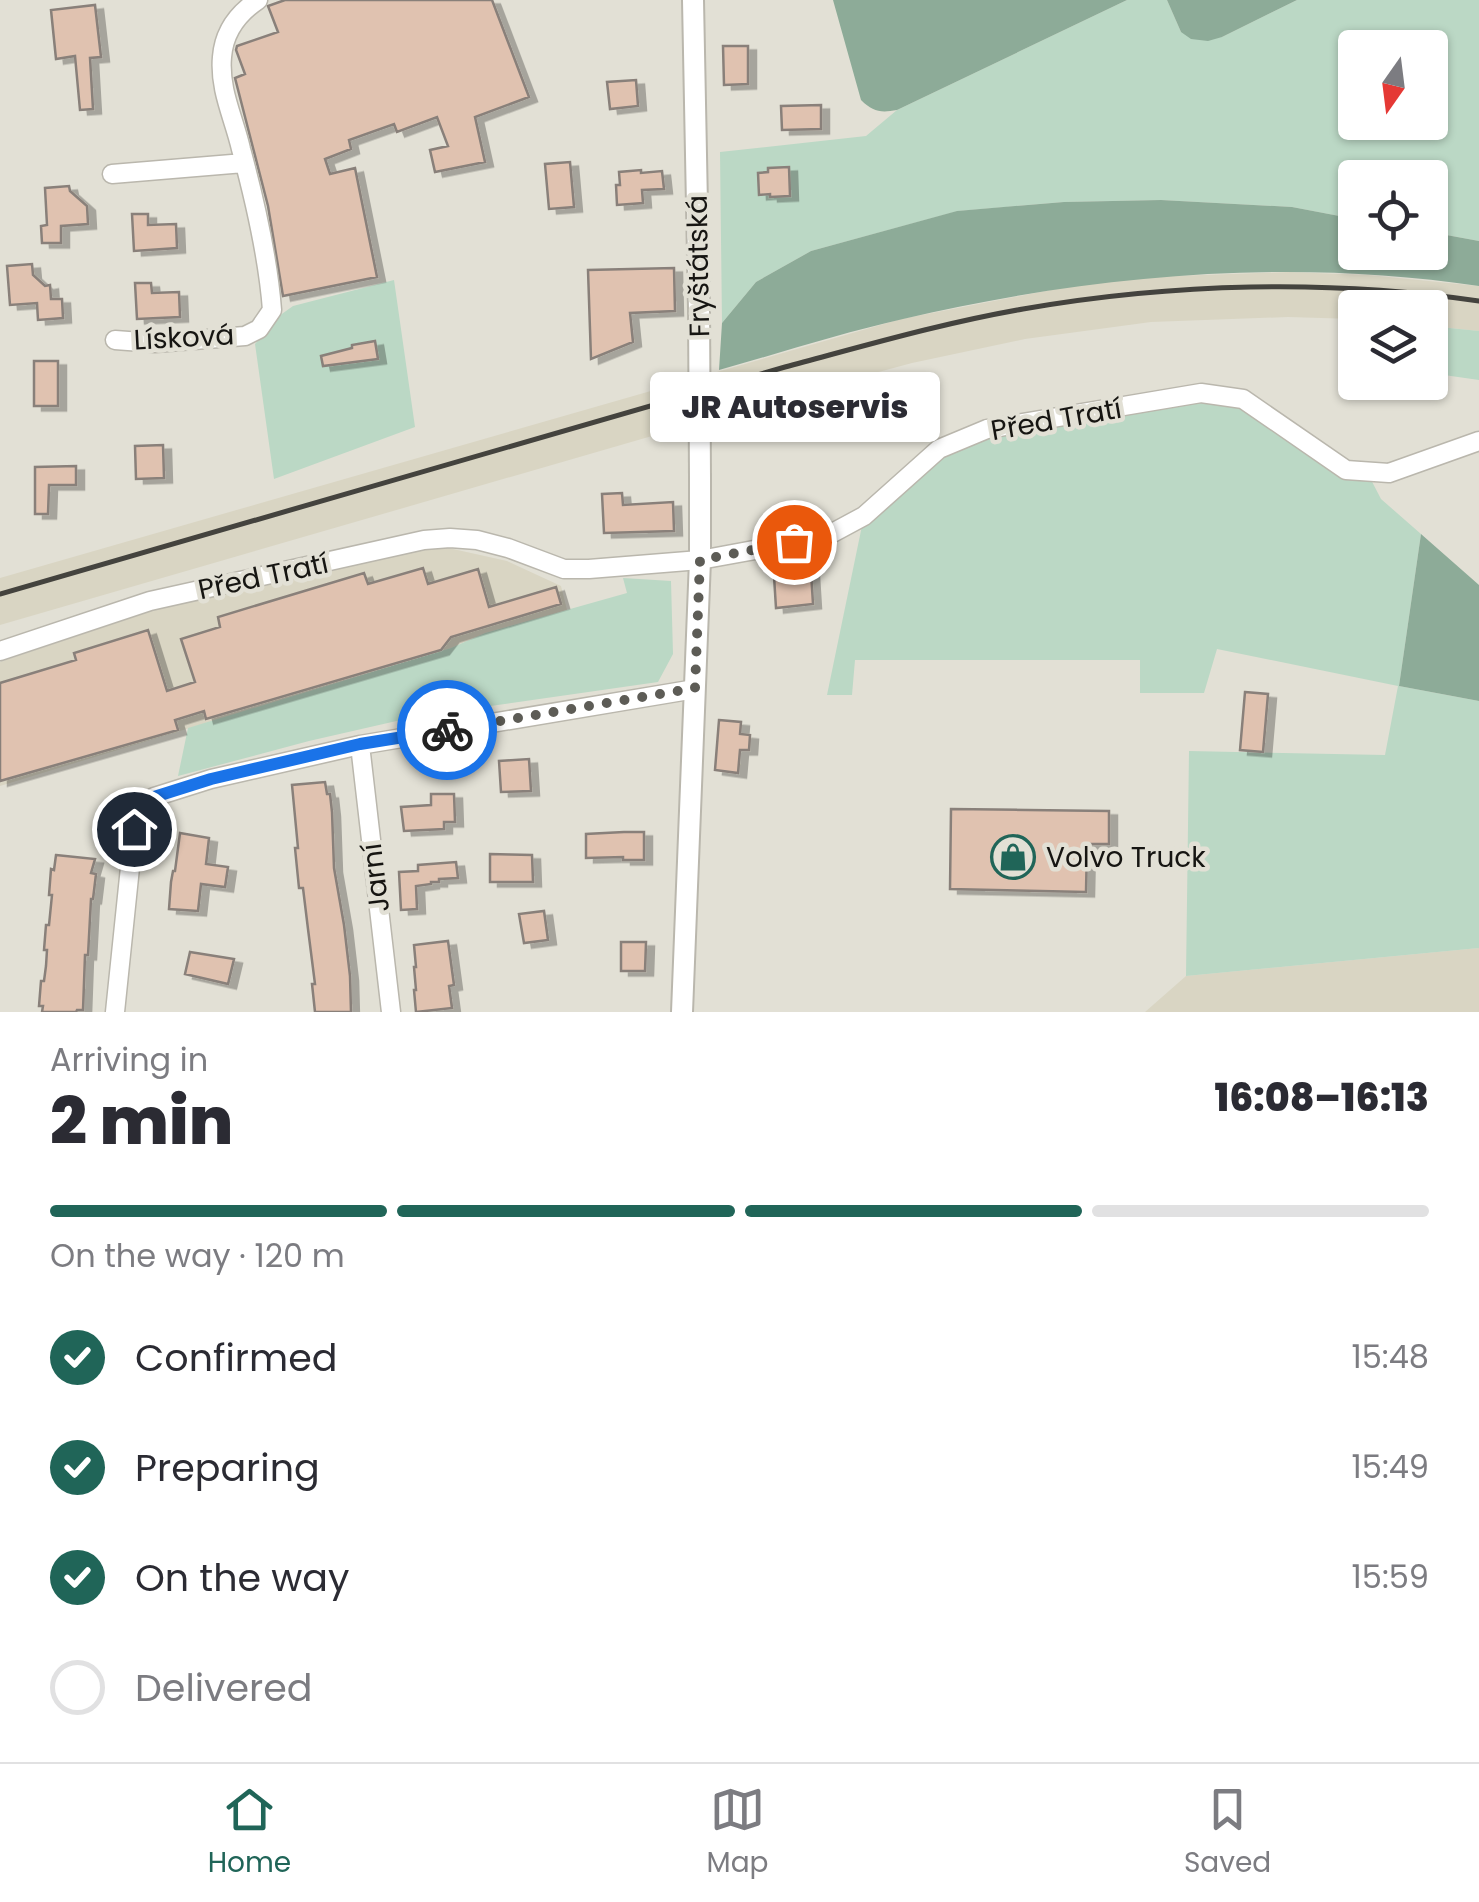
<!DOCTYPE html>
<html lang="en">
<head>
<meta charset="utf-8">
<style>
  :root { --surface:#fff; --page:#f7f7f7; --text:#2b2b33; --muted:#7c7c81; --line:#e1e1e2; --accent:#206558 }
  body { margin:0; font-family:Poppins,sans-serif; background:var(--page); color:var(--text); height:100vh; display:flex; flex-direction:column; font-size:38px; white-space:nowrap }
  * { box-sizing:border-box; margin:0 }
  p { font-size:32px; color:var(--muted) }
  .icon { flex:none; width:55px; height:55px; fill:none; stroke:currentColor; stroke-width:2; stroke-linecap:round; stroke-linejoin:round }
  .map { position:relative; height:1012px; overflow:hidden }
  .details { display:flex; flex-direction:column; background:var(--surface); flex:1 }
  .details>* { flex:none }
  .needle { width:65px; rotate:194deg }
  .buttons { position:absolute; left:1338px; top:30px; display:grid; gap:20px }
  .buttons a { display:grid; place-items:center; width:110px; height:110px; border-radius:10px; background:var(--surface); box-shadow:0 2px 8px #0004; font-size:50px }
  .pin { position:absolute; display:grid; place-items:center; width:85px; height:85px; color:#fff; margin:-42px; border:5px solid #fff; border-radius:50%; box-shadow:0 2px 10px #0007 }
  .courier { position:absolute; display:grid; place-items:center; width:100px; height:100px; margin:-50px; border:8px solid #1a73e8; border-radius:50%; background:#fff; color:#222; box-shadow:0 2px 12px #0007 }
  .bubble { position:absolute; height:70px; border-radius:10px; background:var(--surface); box-shadow:0 2px 8px #0004; font-size:32px; font-weight:800; line-height:70px; text-align:center }
  .overview em { font-style:normal; font-weight:800 }
  .overview div { display:flex; flex-direction:column-reverse }
  .overview { display:flex; align-items:center; justify-content:space-between; height:170px; padding:0 50px }
  h1 { font-size:65px; font-weight:800; line-height:75px }
  .bar { display:grid; grid-template-columns:repeat(4,1fr); gap:15px 10px; align-content:center; height:120px; padding:0 50px }
  .bar i { height:12px; border-radius:8px; background:var(--line) }
  .bar .active { background:var(--accent) }
  .bar p { grid-column:span 4 }
  ol { padding:0 50px; list-style:none }
  li { display:flex; align-items:center; gap:30px; height:110px }
  li p { margin-inline-start:auto }
  li .icon { padding:10px; border-radius:50%; background:var(--accent); color:#fff; stroke-width:4 }
  li:last-child { color:var(--muted) }
  li i { width:55px; height:55px; border:5px solid var(--line); border-radius:50% }
  .menu { display:flex; justify-content:space-around; align-items:center; height:140px; border-top:2px solid var(--line); background:var(--surface); font-size:28px; color:var(--muted) }
  .menu a { display:grid; justify-items:center; gap:5px }
  .menu .active { color:var(--accent) }
  .map>svg:first-child { display:block }
  .built { fill:#d9d5c3 }
  .green { fill:#bbd8c5; fill-rule:evenodd }
  .forest { fill:#8dab98 }
  .building { fill:#e0c2b0; stroke:#89807a; stroke-width:2.5; filter:url(#shadow) }
  .lines { fill:none; stroke-linecap:round; stroke-linejoin:round }
  .minor-casing { stroke:#bab7ad; stroke-width:21 }
  .tertiary-casing { stroke:#bab7ad; stroke-width:24 }
  .minor { stroke:#fff; stroke-width:18 }
  .tertiary { stroke:#fff; stroke-width:20 }
  .rail { stroke:#44433e; stroke-width:5 }
  .tertiary-bridge-casing { stroke:#bab7ad; stroke-width:24; stroke-linecap:butt }
  .tertiary-bridge { stroke:#fff; stroke-width:20 }
  .done { stroke:#5d5c56; stroke-width:10; stroke-dasharray:0 18 }
  .route { stroke:#1a73e8; stroke-width:12 }
  .labels { text-anchor:middle; stroke-width:9; stroke-linejoin:round; paint-order:stroke }
  .street-label { font-size:28px; fill:#161512; stroke:#e2e0d5 }
  .poi-label { font-size:28px; fill:#161512; stroke:#e2e0d5; text-anchor:start }
</style>
</head>
<body>
<div class="map">
<svg width="1479" height="1012" viewBox="0 0 1479 1012">
  <defs>
    <filter id="shadow"><feDropShadow dx="8" dy="4.5" stdDeviation="0" flood-color="#0004"/></filter>
  </defs>
  <rect width="100%" height="100%" fill="#e2e0d5"/>
  <!-- built -->
  <path class="built" d="M 1288,272 L 1368,275 L 1479,286 L 1479,331 L 1430,326 L 1430,308 L 1355,308 L 1355,319 L 1288,317 L 1151,322 L 1025,339 L 912,363 L 793,395 L 0,625 L 0,578 L 901,319 L 1076,285 L 1147,277 Z
    M 444,547 L 507,561 L 561,586 L 567,610 L 485,633 L 451,648 L 0,786 L 0,662 L 159,608 L 372,558 Z
    M 1479,948 L 1479,1012 L 1145,1012 L 1186,976 Z"/>
  <!-- green -->
  <path class="green" d="M 1127,0 L 1167,0 L 1181,32 L 1222,37 L 1297,0 L 1479,0 L 1479,241 L 1430,232 L 1430,178 L 1355,178 L 1355,219 L 1292,207 L 1161,200 L 1064,202 L 958,211 L 811,251 L 756,282 L 722,323 L 720,152 L 866,136 L 897,110 ZM 1355,48 L 1430,48 L 1430,122 L 1355,122 Z
    M 394,280 L 415,427 L 274,479 L 255,344 L 279,316 L 293,306 Z
    M 1430,326 L 1479,331 L 1479,380 L 1430,373 Z
    M 1201,393 L 1243,399 L 1346,470 L 1367,472 L 1381,499 L 1421,534 L 1399,686 L 1479,701 L 1479,948 L 1186,976 L 1189,751 L 1385,755 L 1398,686 L 1217,649 L 1204,693 L 1140,693 L 1140,660 L 855,660 L 852,695 L 827,695 L 864,516 L 911,472 L 987,429 Z
    M 623,578 L 671,581 L 673,654 L 658,682 L 414,717 L 309,741 L 178,776 L 188,728 L 451,648 L 485,633 L 627,593 Z"/>
  <!-- forest -->
  <path class="forest" d="M 833,0 L 1127,0 L 897,110 C 881,113 873,112 861,100 Z
    M 1167,0 L 1297,0 L 1222,37 L 1208,41 L 1191,39 L 1181,32 Z
    M 1161,200 L 1292,207 L 1355,219 L 1355,252 L 1430,252 L 1430,232 L 1479,241 L 1479,286 C 1287,257 1091,275 903,319 C 841,333 780,353 719,370 L 722,323 L 756,282 L 811,251 L 957,211 L 1064,202 Z
    M 1421,534 L 1479,585 L 1479,701 L 1399,686 Z"/>
  <!-- building -->
  <path class="building" d="M 285,0 L 492,0 L 529,97 L 475,117 L 485,162 L 435,172 L 430,150 L 448,146 L 437,117 L 397,132 L 394,124 L 349,140 L 351,149 L 325,159 L 330,174 L 355,168 L 377,277 L 283,296 L 268,206 L 235,78 L 245,74 L 236,50 L 237,46 L 278,32 L 268,6 Z
    M 95,5 L 101,57 L 90,58 L 93,109 L 80,110 L 75,56 L 56,59 L 51,10 Z
    M 723,46 L 748,46 L 748,84 L 724,85 Z
    M 636,80 L 638,106 L 610,109 L 607,82 Z
    M 821,105 L 821,129 L 782,130 L 781,106 Z
    M 570,162 L 574,207 L 549,209 L 545,164 Z
    M 789,167 L 790,196 L 770,197 L 770,194 L 759,195 L 758,173 L 768,172 L 768,168 Z
    M 641,170 L 641,173 L 662,171 L 664,189 L 642,190 L 643,203 L 617,205 L 616,185 L 620,185 L 619,172 Z
    M 69,186 L 70,191 L 87,206 L 88,224 L 61,226 L 61,243 L 42,243 L 41,226 L 47,225 L 45,188 Z
    M 132,214 L 148,214 L 148,225 L 176,224 L 177,248 L 134,251 Z
    M 32,264 L 33,275 L 45,286 L 50,285 L 51,299 L 62,299 L 63,318 L 38,320 L 37,303 L 10,305 L 7,266 Z
    M 674,268 L 675,311 L 630,313 L 633,342 L 591,359 L 588,270 Z
    M 135,283 L 151,283 L 152,293 L 179,292 L 180,317 L 137,319 Z
    M 375,341 L 378,359 L 323,366 L 321,356 L 352,348 L 352,345 Z
    M 34,361 L 58,361 L 58,406 L 34,406 Z
    M 163,445 L 164,478 L 136,479 L 135,446 Z
    M 76,466 L 76,485 L 49,485 L 48,514 L 35,514 L 35,467 Z
    M 622,493 L 623,505 L 673,502 L 674,531 L 604,533 L 602,494 Z
    M 423,568 L 428,584 L 478,569 L 489,607 L 556,587 L 561,604 L 451,637 L 441,650 L 206,719 L 204,711 L 175,720 L 178,730 L 0,781 L 0,683 L 76,660 L 74,653 L 148,630 L 167,691 L 195,682 L 181,639 L 220,627 L 218,617 L 364,573 L 368,584 Z
    M 811,572 L 813,604 L 776,608 L 774,576 Z
    M 1245,692 L 1268,694 L 1263,752 L 1240,750 Z
    M 719,720 L 741,722 L 740,734 L 750,735 L 749,750 L 740,750 L 738,773 L 715,770 Z
    M 529,759 L 531,791 L 501,792 L 499,761 Z
    M 325,782 L 327,794 L 330,794 L 332,812 L 334,868 L 344,925 L 350,976 L 351,1012 L 315,1012 L 312,984 L 315,984 L 308,929 L 303,888 L 299,888 L 295,848 L 298,848 L 292,785 Z
    M 431,794 L 454,794 L 455,822 L 444,822 L 444,829 L 404,831 L 401,807 L 431,805 Z
    M 951,809 L 1109,811 L 1109,844 L 1087,844 L 1086,892 L 950,889 Z
    M 624,832 L 644,832 L 644,860 L 623,860 L 623,857 L 586,858 L 586,834 Z
    M 180,833 L 209,838 L 206,864 L 228,867 L 225,887 L 201,884 L 198,911 L 169,909 L 171,882 L 173,871 L 175,871 Z
    M 490,854 L 532,855 L 533,882 L 490,882 Z
    M 56,855 L 95,859 L 91,873 L 96,874 L 93,899 L 91,899 L 88,955 L 85,955 L 83,1010 L 77,1010 L 76,1012 L 42,1012 L 43,1006 L 39,1006 L 41,981 L 44,981 L 46,966 L 47,950 L 44,950 L 46,925 L 49,925 L 52,895 L 49,895 L 51,869 L 54,870 Z
    M 456,862 L 458,878 L 439,879 L 439,882 L 431,882 L 431,884 L 416,886 L 417,909 L 401,910 L 399,872 L 418,871 L 418,865 Z
    M 544,911 L 548,940 L 524,943 L 519,914 Z
    M 448,941 L 454,985 L 449,986 L 452,1008 L 416,1012 L 414,990 L 416,990 L 414,967 L 416,967 L 414,945 Z
    M 621,942 L 646,942 L 645,971 L 621,971 Z
    M 190,952 L 234,959 L 228,984 L 185,974 Z"/>
  <g class="lines">
    <!-- minor casing -->
    <g class="minor-casing">
      <path id="minor" d="M 112,174 L 244,163
        M 115,340 L 155,343 L 245,336 L 259,329 L 272,310 C 268,256 255,201 241,149 C 234,118 219,90 222,57 C 224,32 237,14 258,0
        M 0,651 L 150,601 L 424,540 L 450,538 L 477,540 L 508,548 L 564,569 L 589,569 L 700,560 L 825,537 L 864,516 L 939,449 L 987,429 L 1201,393 L 1243,399 L 1346,470 L 1389,473 L 1479,441
        M 360,745 L 391,1012
        M 115,1012 L 134,829 L 140,811 L 154,797 L 211,779 L 360,745 L 695,689"/>
    </g>
    <!-- tertiary casing -->
    <g class="tertiary-casing">
      <path id="tertiary" d="M 693,0 L 699,309
        M 682,1012 L 700,560 L 700,478"/>
    </g>
    <!-- minor -->
    <use href="#minor" class="minor"/>
    <!-- tertiary -->
    <use href="#tertiary" class="tertiary"/>
    <!-- rail -->
    <path class="rail" d="M 0,594 L 785,367 C 864,346 942,323 1023,309 C 1172,283 1329,279 1479,301"/>
    <!-- tertiary-bridge casing -->
    <g class="tertiary-bridge-casing">
      <path id="tertiary-bridge" d="M 699,309 L 700,478"/>
    </g>
    <!-- tertiary-bridge -->
    <use href="#tertiary-bridge" class="tertiary-bridge"/>
  </g>
  <g class="lines">
    <!-- done -->
    <path class="done" d="M 447,730 L 695,688 L 700,560 L 794,542"/>
    <!-- route -->
    <path class="route" d="M 134,829 L 140,812 L 154,797 L 211,779 L 360,744 L 447,730"/>
  </g>
  <!-- icons -->
  <defs>
    <g id="shop-ring" transform="scale(2.25)"><circle r="9.5" fill="#e2e0d5" stroke="#206558" stroke-width="1.5"/><path d="M-5-2.5h2.3a2.7 3.5 0 0 1 5.4 0H5L5.5 6h-11ZM-1.5-2.5h3a1.5 2.3 0 0 0-3 0Z" fill="#206558"/></g>
  </defs>
  <g fill-rule="evenodd">
    <use href="#shop-ring" x="1013" y="857"/>
  </g>
  <g class="labels">
    <!-- street labels -->
    <g class="street-label">
      <text transform="translate(698 266) rotate(-91)" y="10">Fryštátská</text>
      <text transform="translate(184 337) rotate(-3)" y="10">Lísková</text>
      <text transform="translate(1056 419) rotate(-10)" y="10">Před Tratí</text>
      <text transform="translate(263 576) rotate(-12)" y="10">Před Tratí</text>
      <text transform="translate(375 878) rotate(-97)" y="10">Jarní</text>
    </g>
    <!-- poi labels -->
    <g class="poi-label">
      <text x="1046" y="867">Volvo Truck</text>
    </g>
  </g>
</svg>
<div class="buttons">
<a><svg class="needle" viewBox="-14 -14 28 28"><path d="M0-13l5 13h-10z" fill="#e53935"/><path d="M0 13l5-13h-10z" fill="#7c7c81"/></svg></a>
<a><svg class="icon" aria-label="locate" viewBox="0 0 24 24"><circle cx="12" cy="12" r="6"/><path d="M12 2v4M12 18v4M2 12h4M18 12h4"/></svg></a>
<a><svg class="icon" aria-label="layers" viewBox="0 0 24 24"><path d="M12 4l9 5-9 5-9-5zM3 14l9 5 9-5"/></svg></a>
</div>
<div class="pin" style="left:794px;top:542px;background:#ea580c"><svg class="icon" aria-label="bag" viewBox="0 0 24 24"><path d="M5 8h14l-1 12H6zM9 8a3 3 0 0 1 6 0"/></svg></div>
<div class="pin" style="left:134px;top:829px;background:#1f2937"><svg class="icon" aria-label="home" viewBox="0 0 24 24"><path d="M3 11l9-7 9 7M6 9v11h12V9"/></svg></div>
<div class="courier" style="left:447px;top:730px"><svg class="icon" aria-label="bike" viewBox="0 0 24 24"><circle cx="6" cy="16" r="4"/><circle cx="18" cy="16" r="4"/><path d="M6 16l4-8h5l3 8M10 8l3 8H6M13 5h3"/></svg></div>
<div class="bubble" style="left:650px;top:372px;width:290px">JR Autoservis</div>
</div>
<section class="details">
<div class="overview"><div><h1>2 min</h1><p>Arriving in</p></div><em>16:08–16:13</em></div>
<div class="bar"><i class="active"></i><i class="active"></i><i class="active"></i><i></i><p>On the way · 120 m</p></div>
<ol>
<li><svg class="icon" aria-label="check" viewBox="0 0 24 24"><path d="M5 12l5 5 9-10"/></svg>Confirmed<p>15:48</p></li>
<li><svg class="icon" aria-label="check" viewBox="0 0 24 24"><path d="M5 12l5 5 9-10"/></svg>Preparing<p>15:49</p></li>
<li><svg class="icon" aria-label="check" viewBox="0 0 24 24"><path d="M5 12l5 5 9-10"/></svg>On the way<p>15:59</p></li>
<li><i></i>Delivered</li>
</ol>
</section>
<nav class="menu">
<a class="active"><svg class="icon" aria-label="home" viewBox="0 0 24 24"><path d="M3 11l9-7 9 7M6 9v11h12V9"/></svg>Home</a>
<a><svg class="icon" aria-label="map" viewBox="0 0 24 24"><path d="M3 6l6-2 6 2 6-2v14l-6 2-6-2-6 2zM9 4v14M15 6v14"/></svg>Map</a>
<a><svg class="icon" aria-label="saved" viewBox="0 0 24 24"><path d="M7 4h10v16l-5-4-5 4z"/></svg>Saved</a>
</nav>
</body>
</html>
